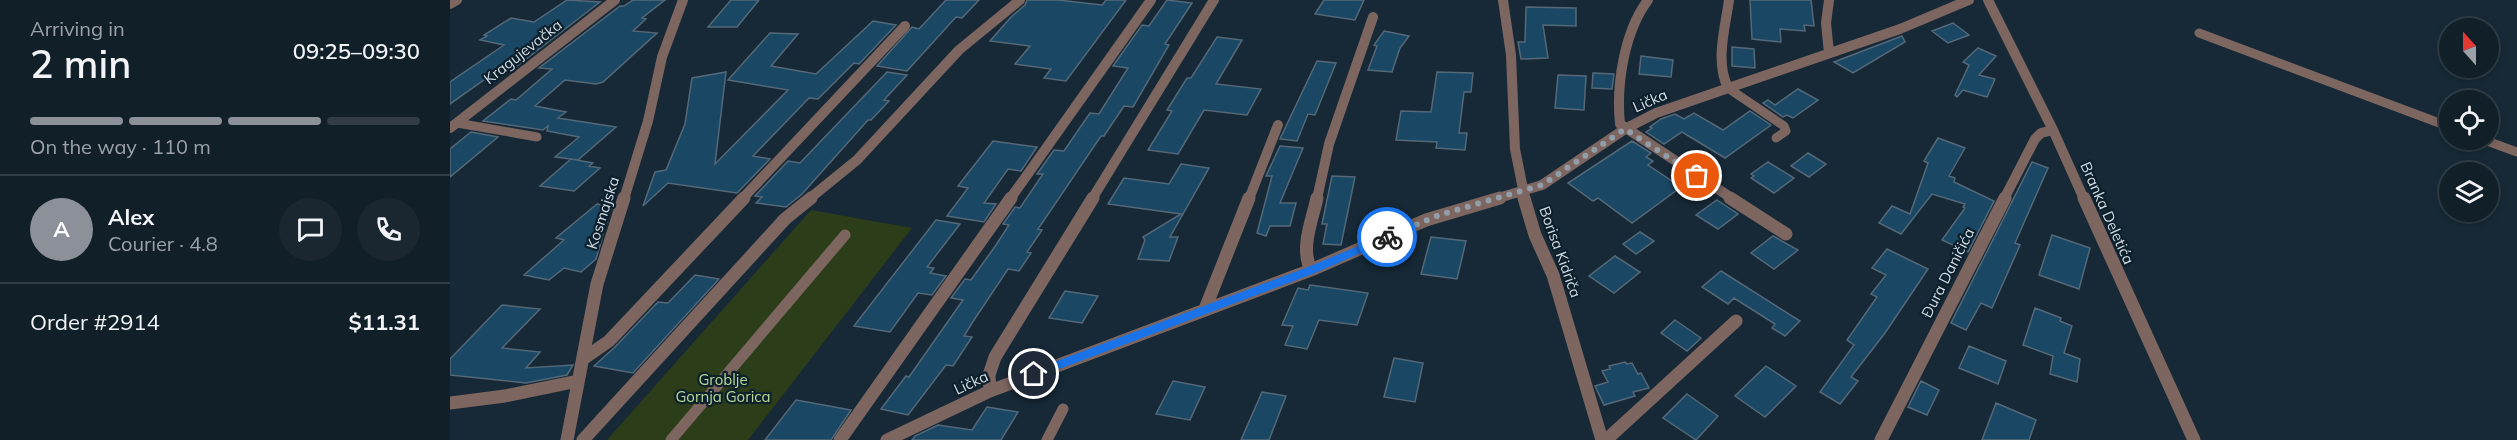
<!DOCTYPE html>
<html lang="en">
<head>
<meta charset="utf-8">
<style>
  :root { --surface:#111f29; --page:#1a2731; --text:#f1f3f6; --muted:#9ca2a8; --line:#303d46; --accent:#8c9099 }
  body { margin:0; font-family:Mulish,sans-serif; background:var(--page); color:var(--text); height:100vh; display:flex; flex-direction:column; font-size:22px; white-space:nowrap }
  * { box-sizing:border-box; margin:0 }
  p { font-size:20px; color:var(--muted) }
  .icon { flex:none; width:33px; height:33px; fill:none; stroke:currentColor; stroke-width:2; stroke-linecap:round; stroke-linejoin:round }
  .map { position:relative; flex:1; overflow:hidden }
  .panel { display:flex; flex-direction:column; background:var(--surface); width:450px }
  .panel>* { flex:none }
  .needle { width:39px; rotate:339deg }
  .controls { position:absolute; left:1989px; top:18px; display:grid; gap:12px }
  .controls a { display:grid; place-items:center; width:60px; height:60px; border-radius:50%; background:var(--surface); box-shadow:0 3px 9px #0003,0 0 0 2px var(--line); font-size:30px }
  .pin { position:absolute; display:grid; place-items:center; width:51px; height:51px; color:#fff; margin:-26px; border:3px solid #fff; border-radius:50%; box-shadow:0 2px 6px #0007 }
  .courier { position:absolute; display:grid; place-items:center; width:60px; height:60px; margin:-30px; border:4px solid #1a73e8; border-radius:50%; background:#fff; color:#222; box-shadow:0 2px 8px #0007 }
  .headline em { font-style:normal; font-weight:600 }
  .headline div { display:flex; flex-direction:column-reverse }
  .headline { display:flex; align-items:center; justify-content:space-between; height:102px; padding:0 30px }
  h1 { font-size:39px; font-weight:600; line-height:45px }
  .bar { display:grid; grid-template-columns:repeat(4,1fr); gap:9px 6px; align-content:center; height:72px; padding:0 30px }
  .bar i { height:8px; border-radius:4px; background:var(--line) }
  .bar .active { background:var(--accent) }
  .bar p { grid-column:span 4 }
  .line { display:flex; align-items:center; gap:15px; padding:0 30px; border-top:2px solid var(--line) }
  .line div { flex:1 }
  .round { display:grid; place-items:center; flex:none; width:63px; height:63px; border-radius:32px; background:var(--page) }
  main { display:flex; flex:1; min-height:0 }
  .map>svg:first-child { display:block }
  .green { fill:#2c3d19 }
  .building { fill:#194764; stroke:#546878; stroke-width:1.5 }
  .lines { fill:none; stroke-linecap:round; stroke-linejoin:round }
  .lane-far1 { stroke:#7d6560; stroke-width:9 }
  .lane { stroke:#7d6560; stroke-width:11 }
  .street-far1 { stroke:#7d6560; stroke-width:10 }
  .street { stroke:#7d6560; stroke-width:13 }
  .route { fill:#1a73e8 }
  .done { stroke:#919ea9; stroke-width:6; stroke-dasharray:0 10.8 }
  .labels { text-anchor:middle; stroke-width:4.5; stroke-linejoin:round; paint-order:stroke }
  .street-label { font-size:15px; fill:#d2dde6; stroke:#0d202c }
  .park-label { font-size:15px; fill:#b6db95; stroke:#0d202c }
</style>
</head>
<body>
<main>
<section class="panel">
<div class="headline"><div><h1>2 min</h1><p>Arriving in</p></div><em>09:25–09:30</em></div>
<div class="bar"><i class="active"></i><i class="active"></i><i class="active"></i><i></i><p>On the way · 110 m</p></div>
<div class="line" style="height:108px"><b class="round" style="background:var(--accent);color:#fff">A</b><div><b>Alex</b><p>Courier · 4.8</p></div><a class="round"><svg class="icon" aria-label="chat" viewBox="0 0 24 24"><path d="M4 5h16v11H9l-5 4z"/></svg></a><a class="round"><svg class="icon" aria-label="phone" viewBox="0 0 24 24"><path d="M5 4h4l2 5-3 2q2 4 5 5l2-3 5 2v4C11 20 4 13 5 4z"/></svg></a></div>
<div class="line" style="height:78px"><div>Order #2914</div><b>$11.31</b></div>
</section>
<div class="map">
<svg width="2067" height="440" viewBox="0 0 2067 440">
  <rect width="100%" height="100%" fill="#172937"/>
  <!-- green -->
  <path class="green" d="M 361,210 L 462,228 L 298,440 L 157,440 Z"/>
  <!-- building -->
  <path class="building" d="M 117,0 L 150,2 L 67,66 L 58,66 L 48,70 L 0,104 L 0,82 L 54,45 L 30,40 L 37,36 L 34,35 L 61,18 L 84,22 Z
    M 183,0 L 215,0 L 192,18 L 196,19 L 183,31 L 207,33 L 153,82 L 146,84 L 115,80 L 85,106 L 116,112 L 108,118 L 166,127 L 128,160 L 105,157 L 129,137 L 97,131 L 98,126 L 93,130 L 33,121 L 61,99 L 66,100 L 102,69 L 89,68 L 170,6 L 174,6 Z
    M 281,0 L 309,0 L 287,27 L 258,27 Z
    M 496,0 L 529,0 L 512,18 L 506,17 L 457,71 L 427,66 L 462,27 L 469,29 Z
    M 577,0 L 608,0 L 652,5 L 656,0 L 676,0 L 616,81 L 594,78 L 601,69 L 565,64 L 580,46 L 540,41 L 561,17 L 575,5 Z
    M 717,0 L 742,3 L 715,44 L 719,45 L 683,107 L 674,106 L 654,136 L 651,136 L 588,229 L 592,230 L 577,252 L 581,253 L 569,271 L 558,269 L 524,320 L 514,336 L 522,337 L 503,366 L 496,365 L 458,415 L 431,409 L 456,376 L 459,377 L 513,300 L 501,298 L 515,279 L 521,280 L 546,245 L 559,225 L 553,224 L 565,207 L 570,208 L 593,174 L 587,174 L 604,150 L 614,151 L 640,113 L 649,114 L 678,68 L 663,66 L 692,25 L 699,26 Z
    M 874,0 L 914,0 L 905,20 L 865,14 Z
    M 1300,0 L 1361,0 L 1364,26 L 1354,25 L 1355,31 L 1330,29 L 1331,42 L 1302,39 Z
    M 1076,7 L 1126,8 L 1126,26 L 1093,25 L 1098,58 L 1071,59 L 1068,42 L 1075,42 Z
    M 423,21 L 446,25 L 409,64 L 404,63 L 368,99 L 359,98 L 303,156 L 320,159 L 287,193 L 218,183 L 193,206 L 205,172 L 216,170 L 235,124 L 242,78 L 276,72 L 265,164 L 338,90 L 278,80 L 320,33 L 348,34 L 321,66 L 366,74 Z
    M 1503,23 L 1519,35 L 1498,43 L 1482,31 Z
    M 934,31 L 959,36 L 950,48 L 942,72 L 918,70 L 927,46 L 924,45 Z
    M 1452,36 L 1455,42 L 1403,73 L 1384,62 Z
    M 767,37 L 792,40 L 766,84 L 811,89 L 797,115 L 754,110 L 728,154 L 698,150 L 722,111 L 717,110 L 737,78 L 741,78 Z
    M 1282,47 L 1304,49 L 1305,68 L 1282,66 Z
    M 1528,48 L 1546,56 L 1529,75 L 1545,79 L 1537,97 L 1513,90 L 1507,97 L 1505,95 L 1519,65 L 1513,62 Z
    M 1191,56 L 1223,60 L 1221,77 L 1189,74 Z
    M 867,61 L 886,63 L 865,115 L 858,114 L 847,141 L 830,139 Z
    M 437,72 L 457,75 L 434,100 L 439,101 L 421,120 L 418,120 L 352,194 L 336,207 L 306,203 L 312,197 L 305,196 L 338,161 L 350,163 Z
    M 987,72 L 1023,73 L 1021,92 L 1014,92 L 1009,133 L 1017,133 L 1015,150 L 986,148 L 987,142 L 946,140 L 951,111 L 981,112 Z
    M 1143,73 L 1164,74 L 1162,89 L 1142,88 Z
    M 1108,75 L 1136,76 L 1134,110 L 1105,108 Z
    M 1348,89 L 1368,100 L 1343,118 L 1337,115 L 1333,117 L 1313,103 L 1318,100 L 1325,105 Z
    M 1300,111 L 1321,125 L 1275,158 L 1232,132 L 1214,144 L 1196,132 L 1202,128 L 1200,127 L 1211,119 L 1225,114 L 1234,119 L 1244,113 L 1273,130 Z
    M 21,132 L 48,137 L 0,177 L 0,149 Z
    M 1488,138 L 1515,148 L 1499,176 L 1505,178 L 1504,182 L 1544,201 L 1518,252 L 1492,240 L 1515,208 L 1513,207 L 1515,204 L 1482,194 L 1451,234 L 1429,223 L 1442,206 L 1460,214 L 1478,163 L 1474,161 Z
    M 543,141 L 587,147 L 571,171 L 558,169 L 534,203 L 546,204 L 534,222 L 497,216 L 518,188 L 508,186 Z
    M 1182,141 L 1201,153 L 1196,157 L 1203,161 L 1198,165 L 1231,187 L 1182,223 L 1148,198 L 1143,201 L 1118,183 Z
    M 830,146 L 853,148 L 830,203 L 846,203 L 840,226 L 820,226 L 816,236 L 807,233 L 822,176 L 816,176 Z
    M 1358,153 L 1376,164 L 1359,177 L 1341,166 Z
    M 121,159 L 143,163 L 139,166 L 150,168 L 124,191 L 90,186 Z
    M 1318,162 L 1344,178 L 1324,193 L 1301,178 L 1304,176 L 1301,174 Z
    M 1582,162 L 1598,168 L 1565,243 L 1570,245 L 1542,308 L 1531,303 L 1516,330 L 1501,323 Z
    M 731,164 L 759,168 L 720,237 L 728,237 L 719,261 L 688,259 L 695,240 L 693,237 L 731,214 L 658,204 L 674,178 L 719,184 Z
    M 882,176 L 905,177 L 891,245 L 873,244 L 877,224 L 872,224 Z
    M 1267,200 L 1288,214 L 1268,229 L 1246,215 Z
    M 147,204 L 162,208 L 160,212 L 151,221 L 157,222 L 150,231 L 153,232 L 152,239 L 146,259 L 131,272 L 114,268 L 99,280 L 74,275 L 114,240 L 106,238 Z
    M 486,220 L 510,224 L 477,267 L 484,268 L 480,273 L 496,276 L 482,295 L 468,293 L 440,332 L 404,326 Z
    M 1190,232 L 1204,241 L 1186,254 L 1173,244 Z
    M 1602,235 L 1640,248 L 1629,289 L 1589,275 Z
    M 1323,236 L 1348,250 L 1324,269 L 1301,253 Z
    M 981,237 L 1016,241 L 1007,279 L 971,274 Z
    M 1437,249 L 1478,269 L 1435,333 L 1401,377 L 1408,381 L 1390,404 L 1370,392 L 1404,345 L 1397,340 L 1427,297 L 1421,294 L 1436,275 L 1422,268 Z
    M 1165,256 L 1190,272 L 1164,293 L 1139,276 Z
    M 1271,271 L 1350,321 L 1335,336 L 1322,328 L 1325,324 L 1284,298 L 1278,304 L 1252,287 Z
    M 245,275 L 269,279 L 183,373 L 144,366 L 165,347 L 208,302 L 218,303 Z
    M 860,285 L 918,293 L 907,325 L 869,320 L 857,349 L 835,345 L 843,326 L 832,325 L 848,288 L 858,290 Z
    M 615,291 L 648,296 L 632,323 L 599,318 Z
    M 52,305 L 90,309 L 52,348 L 90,352 L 76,368 L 123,365 L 117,375 L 76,383 L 0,375 L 0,359 Z
    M 1585,308 L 1611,318 L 1610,321 L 1622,326 L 1614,353 L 1630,359 L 1627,382 L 1600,374 L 1603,356 L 1573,345 Z
    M 1225,320 L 1251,338 L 1237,351 L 1211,333 Z
    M 1519,346 L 1556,361 L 1548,384 L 1509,368 Z
    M 944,358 L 973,363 L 965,402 L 934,397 Z
    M 1175,362 L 1177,364 L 1182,363 L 1188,374 L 1191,373 L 1199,388 L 1183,392 L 1185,396 L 1154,405 L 1145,386 L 1158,382 L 1152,371 L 1160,369 L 1159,366 Z
    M 1316,366 L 1346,386 L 1315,417 L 1285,396 Z
    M 723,381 L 755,387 L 740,420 L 706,414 Z
    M 1471,381 L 1489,390 L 1477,415 L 1458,407 Z
    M 812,392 L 836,396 L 819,440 L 791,440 Z
    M 1237,394 L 1268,416 L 1246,440 L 1213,418 Z
    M 346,400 L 401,410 L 381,440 L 315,440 Z
    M 1546,403 L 1586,420 L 1579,440 L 1532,440 Z
    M 537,407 L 568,412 L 551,440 L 462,440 L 465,436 L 488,425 L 522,430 Z"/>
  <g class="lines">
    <!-- lane-far1 -->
    <path class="lane-far1" d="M 1749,33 L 2000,127
      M 1278,88 L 1334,126 L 1336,131 L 1326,138
      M 7,123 L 87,137
      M 2034,140 L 2067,152"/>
    <!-- lane -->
    <path class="lane" d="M 221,440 L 395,235
      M 597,440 L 613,409"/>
    <!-- street-far1 -->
    <path class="street-far1" d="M 1053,0 L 1061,55 L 1065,149 L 1075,199
      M 1198,0 C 1174,32 1166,85 1170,124 L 1283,199
      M 1379,0 L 1376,23 L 1379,53
      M 1538,0 L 1603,130 L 1634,199
      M 0,4 L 7,0
      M 1278,88 C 1265,61 1275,29 1279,0
      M 0,128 L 165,0
      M 174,199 L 198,121 L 212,57 L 233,0
      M 292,199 L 455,26
      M 359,199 L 407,160 L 509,50 L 570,0
      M 560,199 L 701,0
      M 642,199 L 764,0
      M 799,199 L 828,125
      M 867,199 L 879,144 L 923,17
      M 1045,199 L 1092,185 L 1175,129 L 1206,113 L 1450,29 L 1519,0
      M 1554,199 L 1585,139 L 1591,133 L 1603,130"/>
    <!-- street -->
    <path class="street" d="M 1074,198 L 1085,235 L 1103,275 L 1152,440
      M 1280,198 L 1336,234
      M 1634,198 L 1744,440
      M 861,270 C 850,248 862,221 867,198
      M 755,309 L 799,198
      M 133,359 L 159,341 L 294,198
      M 540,391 L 539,375 L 545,357 L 643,198
      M 0,403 L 55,396 L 128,381
      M 117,440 L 147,284 L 174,198
      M 133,440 L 335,219 L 361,198
      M 390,440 L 561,198
      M 437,440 L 540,391 L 861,270 L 976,220 L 1050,198
      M 1156,440 L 1286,321
      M 1431,440 L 1555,198"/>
  </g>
  <!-- route -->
  <path class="route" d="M 937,234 L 941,235 L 941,240 L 865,273 L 588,377 L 580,377 L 579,374 L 580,371 L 858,267 Z"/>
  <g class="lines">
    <!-- done -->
    <path class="done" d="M 937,237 L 989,215 L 1092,185 L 1175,129 L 1247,176"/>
  </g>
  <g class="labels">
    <!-- street labels -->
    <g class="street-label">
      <text transform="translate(73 52) rotate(-38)" y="5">Kragujevačka</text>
      <text transform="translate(1200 101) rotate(-24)" y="5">Lička</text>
      <text transform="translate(153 213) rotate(-72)" y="5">Kosmajska</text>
      <text transform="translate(1657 213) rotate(66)" y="5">Branka Deletića</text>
      <text transform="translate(1110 252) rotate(70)" y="5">Borisa Kidriča</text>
      <text transform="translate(1498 273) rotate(-63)" y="5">Đura Daničića</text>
      <text transform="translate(521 383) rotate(-25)" y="5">Lička</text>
    </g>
    <!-- park labels -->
    <g class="park-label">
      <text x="273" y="385">Groblje<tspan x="273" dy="17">Gornja Gorica</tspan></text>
    </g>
  </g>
</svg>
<div class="controls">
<a><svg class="needle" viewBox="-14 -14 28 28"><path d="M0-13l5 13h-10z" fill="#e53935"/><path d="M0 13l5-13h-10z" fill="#9ca2a8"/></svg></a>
<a><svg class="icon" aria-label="locate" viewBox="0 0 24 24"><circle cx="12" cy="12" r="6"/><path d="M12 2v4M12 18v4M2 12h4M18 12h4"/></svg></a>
<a><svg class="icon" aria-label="layers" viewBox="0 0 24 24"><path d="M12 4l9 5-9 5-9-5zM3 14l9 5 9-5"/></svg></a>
</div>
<div class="pin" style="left:1247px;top:176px;background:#ea580c"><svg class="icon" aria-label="bag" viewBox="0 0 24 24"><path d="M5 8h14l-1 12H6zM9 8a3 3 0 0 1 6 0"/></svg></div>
<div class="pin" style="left:584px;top:374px;background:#1f2937"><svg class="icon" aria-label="home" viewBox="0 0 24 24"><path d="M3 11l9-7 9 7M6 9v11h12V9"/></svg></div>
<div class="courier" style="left:937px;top:237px"><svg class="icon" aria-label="bike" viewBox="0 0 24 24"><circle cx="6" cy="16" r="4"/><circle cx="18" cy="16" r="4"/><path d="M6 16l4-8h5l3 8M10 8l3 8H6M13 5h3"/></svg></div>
</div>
</main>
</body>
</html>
